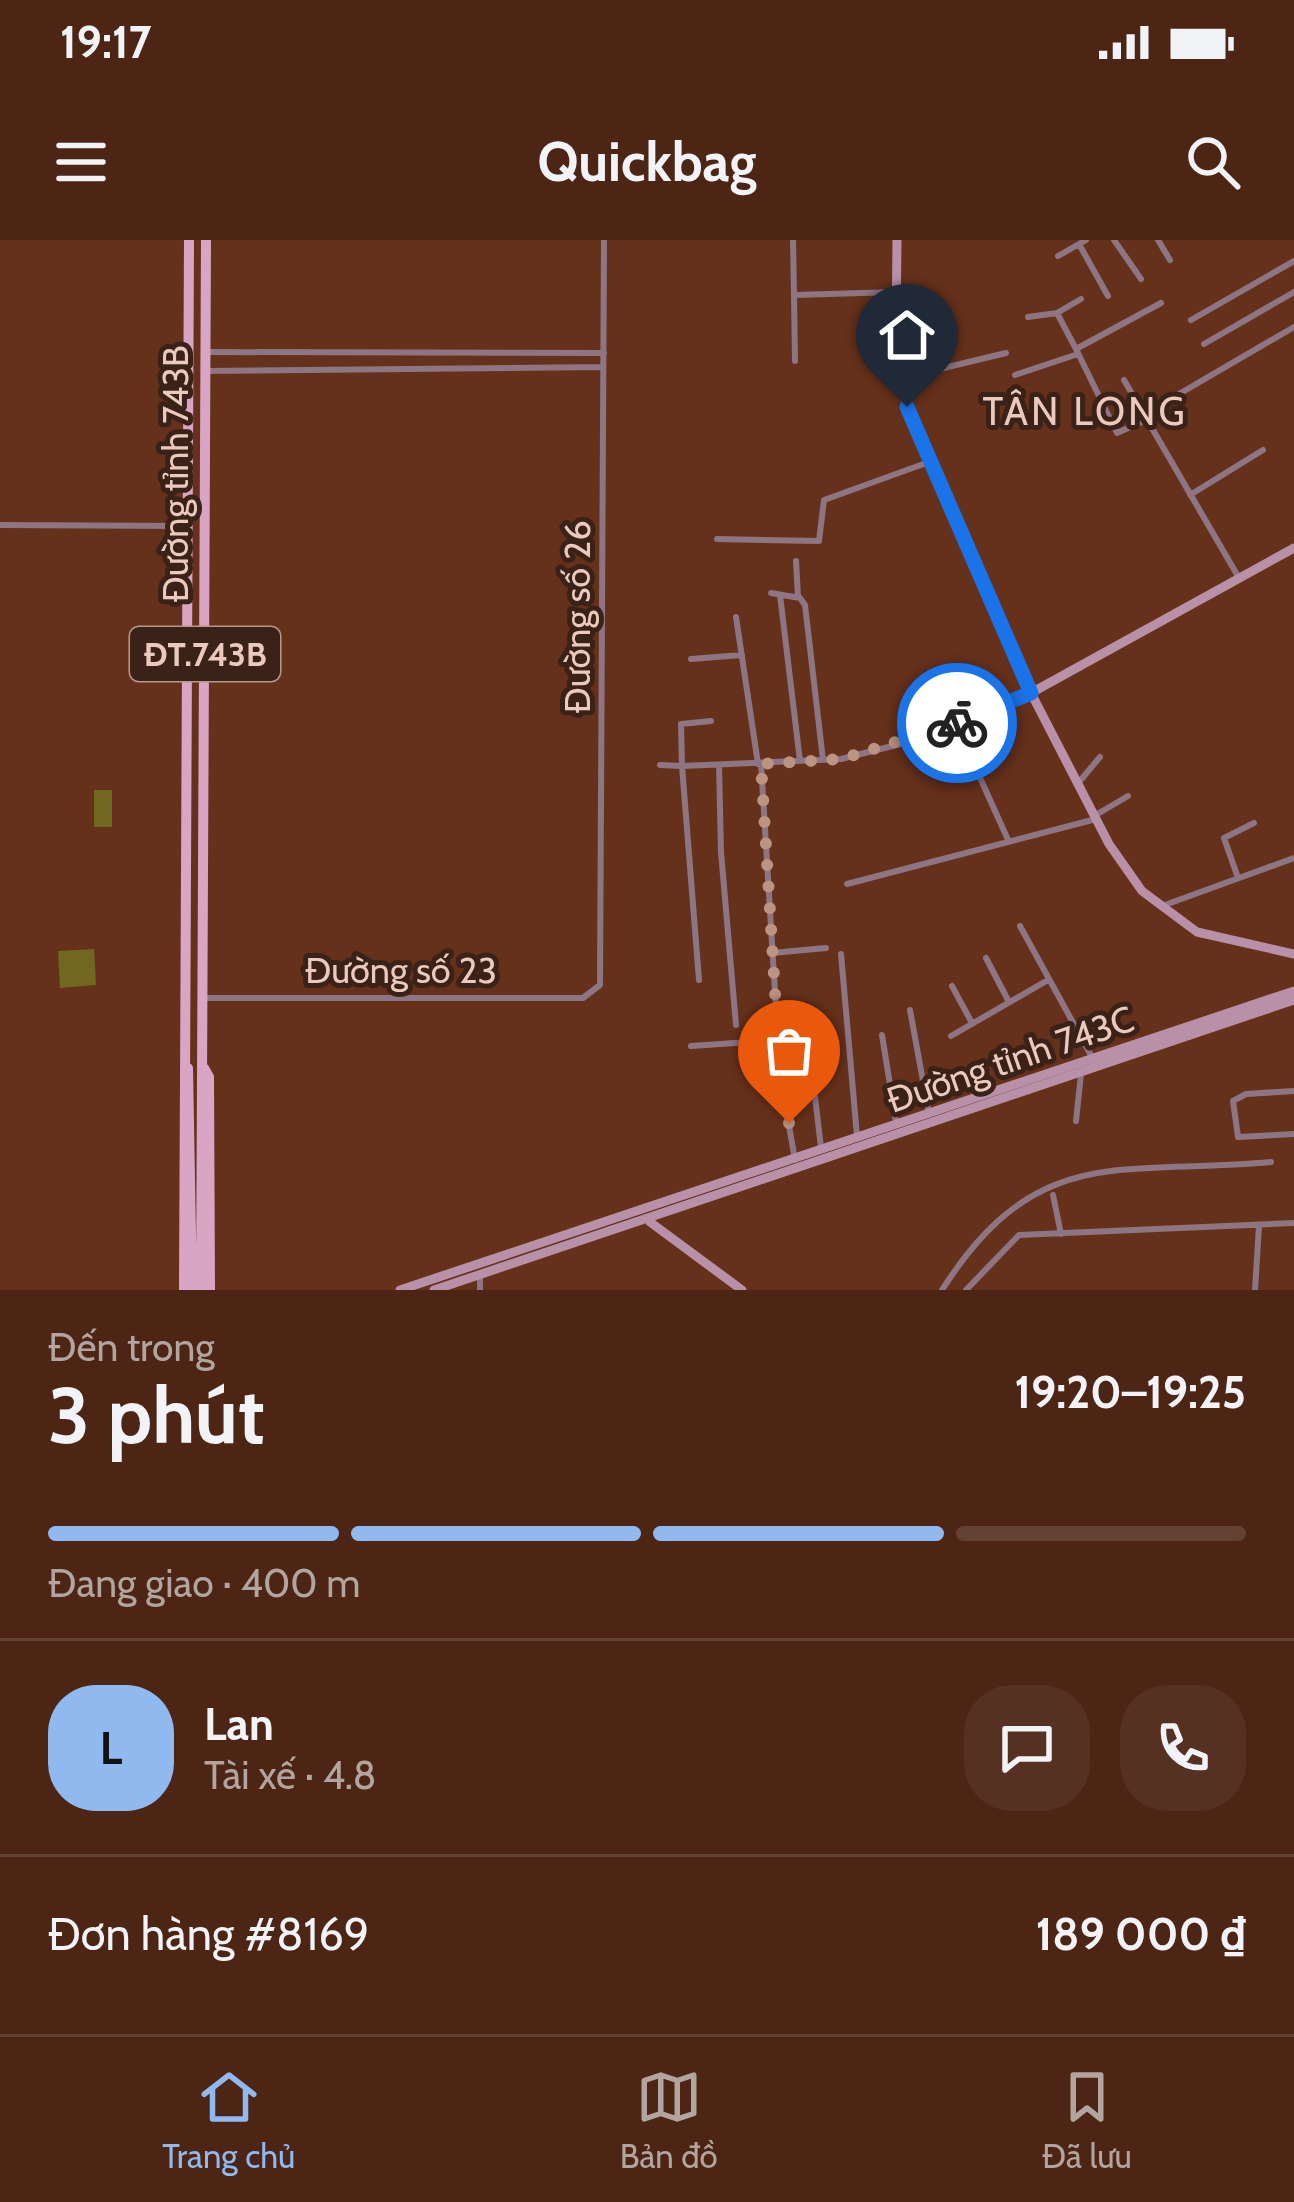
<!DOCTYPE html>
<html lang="vi">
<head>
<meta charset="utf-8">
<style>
  :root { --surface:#4c2514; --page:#563122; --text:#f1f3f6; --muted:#b2a5a0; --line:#634234; --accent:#90b9f0 }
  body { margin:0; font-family:Cabin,sans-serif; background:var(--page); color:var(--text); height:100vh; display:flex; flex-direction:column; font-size:45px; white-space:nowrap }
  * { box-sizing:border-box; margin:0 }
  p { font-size:39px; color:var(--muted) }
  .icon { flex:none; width:66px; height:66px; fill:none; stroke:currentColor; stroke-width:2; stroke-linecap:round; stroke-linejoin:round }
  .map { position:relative; height:1050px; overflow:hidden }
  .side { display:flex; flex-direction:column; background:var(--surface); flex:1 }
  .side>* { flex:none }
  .pin { position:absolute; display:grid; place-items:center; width:102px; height:102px; color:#fff; margin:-123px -51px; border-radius:50% 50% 50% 0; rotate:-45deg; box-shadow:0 0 12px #0007 }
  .pin .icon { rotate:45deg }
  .courier { position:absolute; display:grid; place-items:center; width:120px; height:120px; margin:-60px; border:9px solid #1a73e8; border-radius:50%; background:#fff; color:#222; box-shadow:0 3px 15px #0007 }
  .headline em { font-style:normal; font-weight:700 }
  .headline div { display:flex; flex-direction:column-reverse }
  .headline { display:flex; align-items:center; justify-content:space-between; height:204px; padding:0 48px }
  h1 { font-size:78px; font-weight:700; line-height:90px }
  .bar { display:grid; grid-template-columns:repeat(4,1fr); gap:18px 12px; align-content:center; height:144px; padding:0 48px }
  .bar i { height:15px; border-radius:9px; background:var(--line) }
  .bar .selected { background:var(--accent) }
  .bar p { grid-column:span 4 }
  .line { display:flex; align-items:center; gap:30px; padding:0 48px; border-top:3px solid var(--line) }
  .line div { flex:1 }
  .round { display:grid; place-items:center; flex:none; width:126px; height:126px; border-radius:48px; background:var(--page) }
  .status { display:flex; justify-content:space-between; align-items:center; height:84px; padding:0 60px; background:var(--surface); direction:ltr }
  .status svg { height:33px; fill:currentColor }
  header { display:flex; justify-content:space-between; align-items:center; height:156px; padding:0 48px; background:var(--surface); font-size:54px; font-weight:700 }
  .dock { display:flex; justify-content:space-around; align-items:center; height:168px; border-top:3px solid var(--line); background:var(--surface); font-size:33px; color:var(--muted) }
  .dock a { display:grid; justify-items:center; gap:6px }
  .dock .selected { color:var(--accent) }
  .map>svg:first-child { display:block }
  .green { fill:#706820 }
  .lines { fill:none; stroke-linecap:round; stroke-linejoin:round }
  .minor { stroke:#8e7584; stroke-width:6 }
  .secondary { stroke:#b891a8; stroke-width:9 }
  .primary { stroke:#d8a6c4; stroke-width:10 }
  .done { stroke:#bc9484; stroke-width:12; stroke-dasharray:0 21.6 }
  .route { stroke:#1a73e8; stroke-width:15 }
  .labels { text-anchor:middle; stroke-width:10; stroke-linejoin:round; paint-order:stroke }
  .shield { fill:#3a2218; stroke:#b6988c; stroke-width:3 }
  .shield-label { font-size:33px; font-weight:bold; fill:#ebcabd }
  .street-label { font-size:36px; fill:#ebcabd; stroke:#3a2218 }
  .neighbourhood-label { font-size:39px; letter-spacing:3px; fill:#ebcabd; stroke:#3a2218 }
</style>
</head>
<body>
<div class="status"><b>19:17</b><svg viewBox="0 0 49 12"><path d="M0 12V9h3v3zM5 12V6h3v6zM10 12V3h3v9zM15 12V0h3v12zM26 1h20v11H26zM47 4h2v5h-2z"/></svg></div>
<header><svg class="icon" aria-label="menu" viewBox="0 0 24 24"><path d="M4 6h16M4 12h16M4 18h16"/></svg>Quickbag<svg class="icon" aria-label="search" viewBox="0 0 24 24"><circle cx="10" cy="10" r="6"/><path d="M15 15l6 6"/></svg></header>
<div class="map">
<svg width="1294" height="1050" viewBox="0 0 1294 1050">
  <rect width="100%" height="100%" fill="#66311b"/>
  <!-- green -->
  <path class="green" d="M 94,550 L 112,550 L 112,587 L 94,587 Z
    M 94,709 L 96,745 L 60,748 L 58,711 Z"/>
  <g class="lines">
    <!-- minor -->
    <path class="minor" d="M 793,0 L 794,55 L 896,52
      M 1086,0 L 1079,4 L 1108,56
      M 1114,0 L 1141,39
      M 1158,0 L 1170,20
      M 1058,16 L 1079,4
      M 794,55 L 795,121
      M 1057,73 L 1081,59
      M 1028,77 L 1057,73 L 1076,109
      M 1191,80 L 1294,21
      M 1204,104 L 1294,52
      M 205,112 L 604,113
      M 208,131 L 603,127
      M 1015,135 L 1078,114
      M 902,138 L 1006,113
      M 1124,140 L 1239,338
      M 1143,175 L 1294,87
      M 1146,180 L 1117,193 L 1076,109 L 1161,63
      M 1190,255 L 1263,210
      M 0,285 L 187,286
      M 717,299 L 819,301 L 824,260 L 929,222
      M 796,321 L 798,357
      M 771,353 L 800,358 L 805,365 L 823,520
      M 780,355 L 800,521
      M 736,377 L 758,524
      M 691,419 L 742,415
      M 761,523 L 780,834 L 795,920
      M 660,525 L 682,526 L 681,484 L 711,481
      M 719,525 L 721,612 L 736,785
      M 977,531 L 1009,602
      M 1079,542 L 1100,517
      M 1094,576 L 1128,556
      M 1238,638 L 1224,598 L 1254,583
      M 847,644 L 1096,579
      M 1162,666 L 1294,618
      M 1020,686 L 1093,819
      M 772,713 L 826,708
      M 841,714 L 857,896
      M 986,718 L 1009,762
      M 699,740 L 682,526 L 841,519 L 920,499 L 1031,453
      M 952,746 L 972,783
      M 204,758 L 583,758 L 600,745 L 604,0
      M 910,770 L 929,874
      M 882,795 L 896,882
      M 951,796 L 1048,740
      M 691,806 L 778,800
      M 814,848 L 821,908
      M 1294,851 L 1246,854 L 1233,861 L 1238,897 L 1294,894
      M 1076,881 L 1081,834
      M 1053,955 L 1061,994
      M 480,1050 L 480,1035
      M 942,1050 C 1037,901 1121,936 1271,922
      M 966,1050 L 1019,995 L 1294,983
      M 1255,1050 L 1259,986"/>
    <!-- secondary -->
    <path class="secondary" d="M 897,0 L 896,91 L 907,167 L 1031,453 L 1109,604 L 1142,651 L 1197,692 L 1294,714
      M 1031,453 L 1294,308
      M 650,982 L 742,1050
      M 400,1050 L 1294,751
      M 434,1050 L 1294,760"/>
    <!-- primary -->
    <path class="primary" d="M 188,828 L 192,1050
      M 204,828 L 209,837 L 210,1050
      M 184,1050 L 189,0
      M 201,1050 L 206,0"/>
  </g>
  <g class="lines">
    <!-- done -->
    <path class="done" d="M 789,883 L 780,834 L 761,524 L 841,519 L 957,483"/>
    <!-- route -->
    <path class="route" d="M 907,167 L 1031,453 L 957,483"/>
  </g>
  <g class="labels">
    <!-- shield labels -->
    <rect class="shield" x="130" y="387" width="150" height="54" rx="9"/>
    <g class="shield-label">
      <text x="205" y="426">ĐT.743B</text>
    </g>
    <!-- street labels -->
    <g class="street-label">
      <text transform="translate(175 234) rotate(-90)" y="13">Đường tỉnh 743B</text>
      <text transform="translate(577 377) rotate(-90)" y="13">Đường số 26</text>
      <text x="401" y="743">Đường số 23</text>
      <text transform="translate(1010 819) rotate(-19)" y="13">Đường tỉnh 743C</text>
    </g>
    <!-- neighbourhood labels -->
    <g class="neighbourhood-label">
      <text x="1085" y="185">TÂN LONG</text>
    </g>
  </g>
</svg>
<div class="pin" style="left:789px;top:883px;background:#ea580c"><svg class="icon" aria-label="bag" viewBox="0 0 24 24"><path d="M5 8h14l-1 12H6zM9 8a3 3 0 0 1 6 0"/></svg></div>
<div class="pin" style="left:907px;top:167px;background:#1f2937"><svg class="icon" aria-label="home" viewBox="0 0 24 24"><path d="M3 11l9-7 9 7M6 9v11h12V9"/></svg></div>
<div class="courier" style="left:957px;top:483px"><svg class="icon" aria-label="bike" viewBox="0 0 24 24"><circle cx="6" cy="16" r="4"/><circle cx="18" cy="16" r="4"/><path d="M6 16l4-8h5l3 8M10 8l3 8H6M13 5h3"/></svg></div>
</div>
<section class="side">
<div class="headline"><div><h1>3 phút</h1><p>Đến trong</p></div><em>19:20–19:25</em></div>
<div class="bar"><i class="selected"></i><i class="selected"></i><i class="selected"></i><i></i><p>Đang giao · 400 m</p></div>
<div class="line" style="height:216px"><b class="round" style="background:var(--accent);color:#111">L</b><div><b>Lan</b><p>Tài xế · 4.8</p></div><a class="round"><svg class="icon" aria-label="chat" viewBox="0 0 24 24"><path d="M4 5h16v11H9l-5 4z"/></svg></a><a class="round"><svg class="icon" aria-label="phone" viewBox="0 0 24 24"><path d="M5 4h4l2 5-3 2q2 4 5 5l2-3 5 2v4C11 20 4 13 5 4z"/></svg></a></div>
<div class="line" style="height:156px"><div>Đơn hàng #8169</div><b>189 000 ₫</b></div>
</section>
<nav class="dock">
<a class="selected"><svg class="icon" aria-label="home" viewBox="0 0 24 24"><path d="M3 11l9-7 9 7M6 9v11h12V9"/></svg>Trang chủ</a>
<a><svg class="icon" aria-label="map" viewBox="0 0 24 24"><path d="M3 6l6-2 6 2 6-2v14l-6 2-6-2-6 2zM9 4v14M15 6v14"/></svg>Bản đồ</a>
<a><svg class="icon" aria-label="saved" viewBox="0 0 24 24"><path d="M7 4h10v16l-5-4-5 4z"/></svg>Đã lưu</a>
</nav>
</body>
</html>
